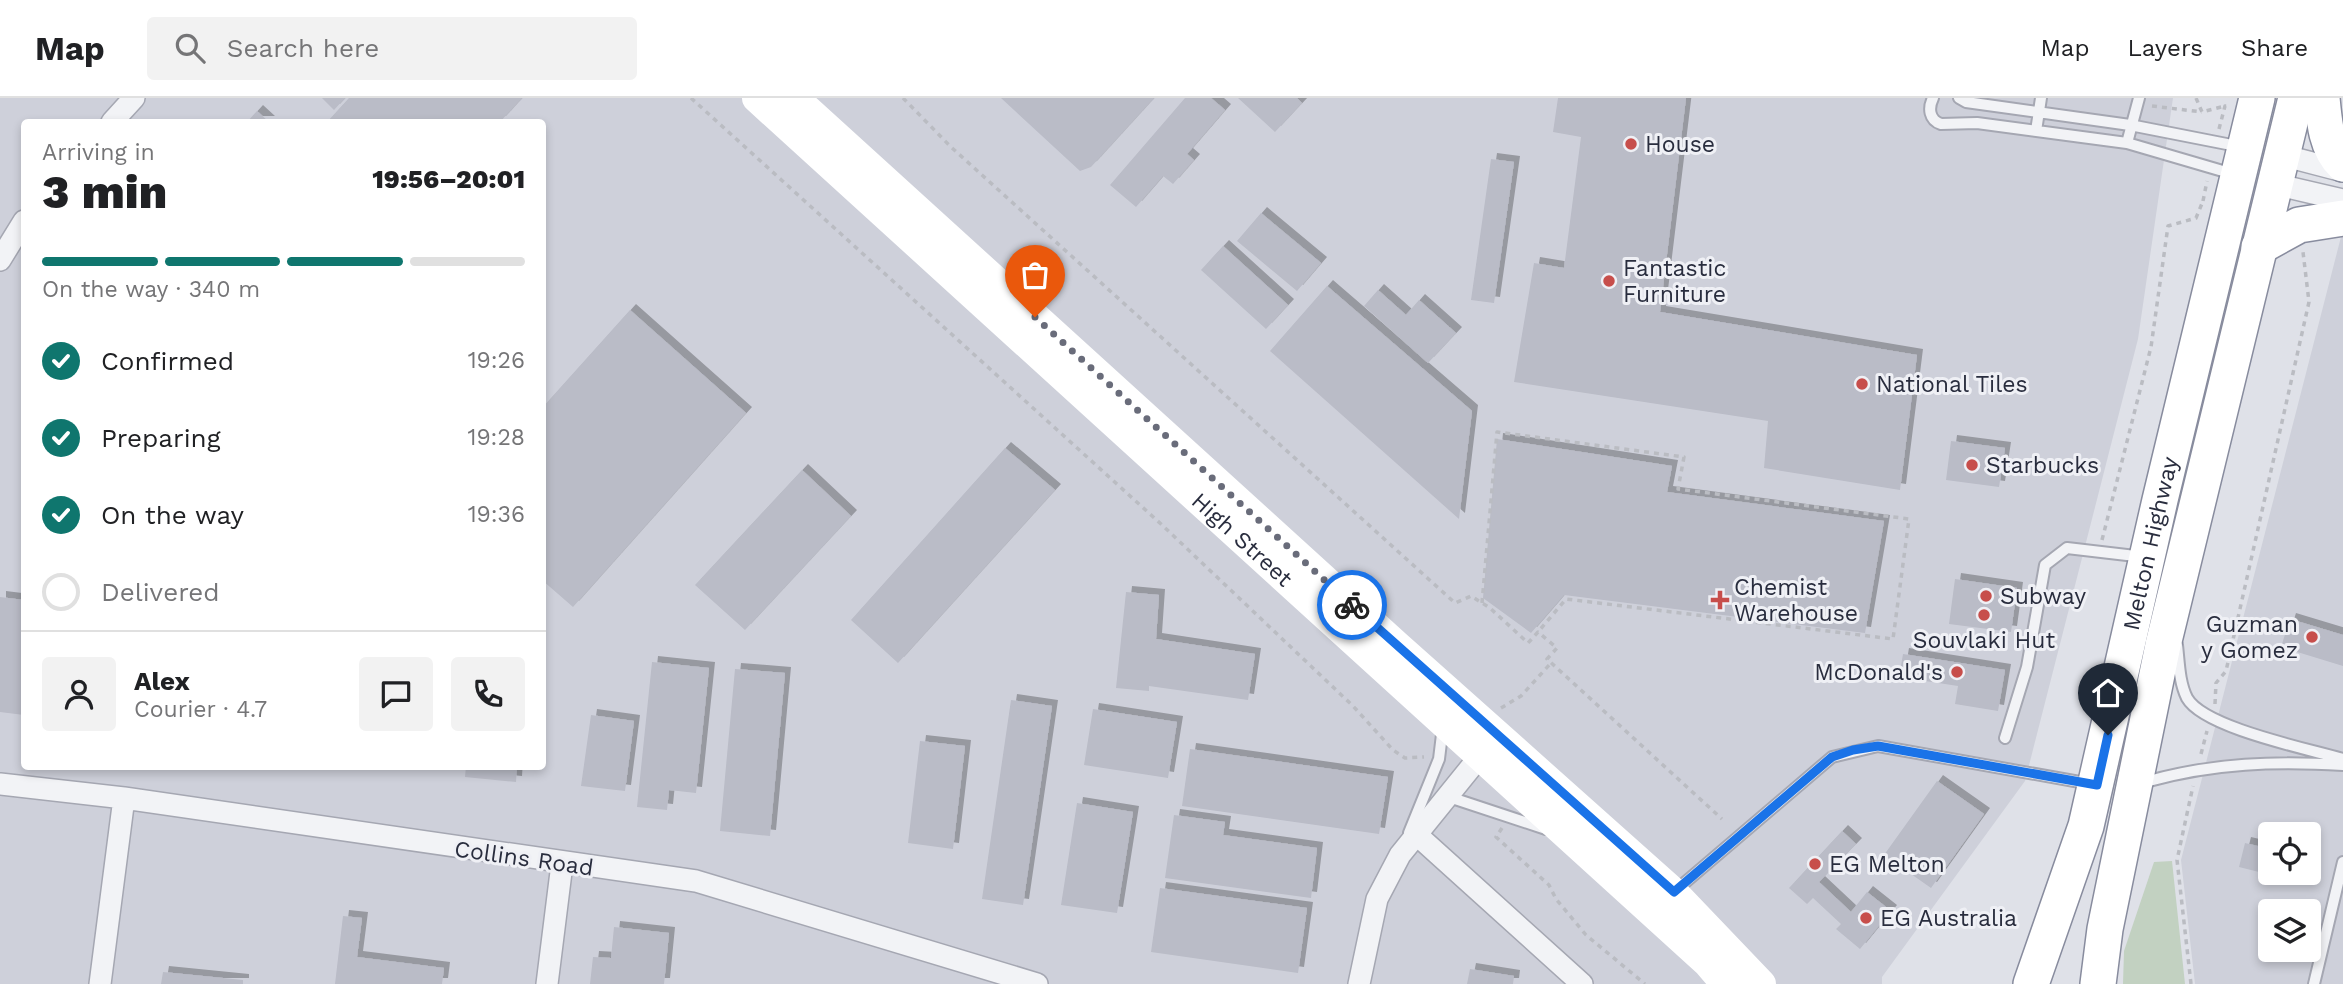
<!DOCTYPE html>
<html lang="en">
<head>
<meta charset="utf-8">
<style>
  :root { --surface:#fff; --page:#f2f2f2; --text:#202124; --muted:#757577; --line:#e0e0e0; --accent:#0f766e }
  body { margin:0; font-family:"Work Sans",sans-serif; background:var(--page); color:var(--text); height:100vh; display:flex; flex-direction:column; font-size:26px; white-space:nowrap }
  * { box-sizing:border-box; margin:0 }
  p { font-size:23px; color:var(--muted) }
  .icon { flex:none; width:38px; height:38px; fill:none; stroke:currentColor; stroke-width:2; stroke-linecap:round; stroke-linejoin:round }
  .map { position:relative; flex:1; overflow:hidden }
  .drawer { position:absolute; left:21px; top:21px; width:525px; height:651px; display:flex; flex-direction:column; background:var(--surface); border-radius:7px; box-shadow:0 4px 10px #0003 }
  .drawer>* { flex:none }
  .buttons { position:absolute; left:2258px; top:724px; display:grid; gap:14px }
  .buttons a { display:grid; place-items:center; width:63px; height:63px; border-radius:7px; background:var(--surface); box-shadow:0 4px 10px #0003; font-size:35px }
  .pin { position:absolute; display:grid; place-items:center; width:60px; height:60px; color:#fff; margin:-72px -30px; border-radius:50% 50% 50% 0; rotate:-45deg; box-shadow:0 0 7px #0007 }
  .pin .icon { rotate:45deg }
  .courier { position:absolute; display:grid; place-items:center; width:70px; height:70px; margin:-35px; border:5px solid #1a73e8; border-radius:50%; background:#fff; color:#222; box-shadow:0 2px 9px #0007 }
  .headline em { font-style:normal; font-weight:800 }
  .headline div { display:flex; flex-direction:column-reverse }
  .headline { display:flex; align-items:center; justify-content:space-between; height:119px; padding:0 21px }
  h1 { font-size:46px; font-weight:800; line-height:52px }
  .bar { display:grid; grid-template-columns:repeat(4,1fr); gap:10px 7px; align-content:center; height:84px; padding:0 21px }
  .bar i { height:9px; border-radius:5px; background:var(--line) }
  .bar .current { background:var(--accent) }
  .bar p { grid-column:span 4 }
  .line { display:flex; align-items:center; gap:18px; padding:0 21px; border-top:2px solid var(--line) }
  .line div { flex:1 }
  .round { display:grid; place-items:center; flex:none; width:74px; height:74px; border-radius:7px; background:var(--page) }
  ol { padding:0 21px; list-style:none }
  li { display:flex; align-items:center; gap:21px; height:77px }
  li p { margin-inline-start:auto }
  li .icon { padding:7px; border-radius:50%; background:var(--accent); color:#fff; stroke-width:4 }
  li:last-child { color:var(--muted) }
  li i { width:38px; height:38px; border:4px solid var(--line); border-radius:50% }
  header { display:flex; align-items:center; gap:42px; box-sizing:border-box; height:98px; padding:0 35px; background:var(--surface); border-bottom:2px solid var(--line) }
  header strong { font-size:33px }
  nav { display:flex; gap:38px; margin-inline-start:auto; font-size:24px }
  .search { width:490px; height:63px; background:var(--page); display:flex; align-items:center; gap:18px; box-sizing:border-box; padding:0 24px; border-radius:7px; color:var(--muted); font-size:26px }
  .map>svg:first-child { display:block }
  .built { fill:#ced0da; fill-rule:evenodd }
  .green { fill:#c2d1c1 }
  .building { fill:#babcc7; filter:url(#shadow) }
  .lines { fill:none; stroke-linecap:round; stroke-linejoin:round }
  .service-casing { stroke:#a5a7b2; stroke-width:14 }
  .minor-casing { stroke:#a5a7b2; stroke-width:24 }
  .trunk-casing { stroke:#888c9e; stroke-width:38 }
  .path { stroke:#babcc2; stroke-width:3.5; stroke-dasharray:5 5; stroke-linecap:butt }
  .service { stroke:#f2f3f6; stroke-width:10 }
  .minor { stroke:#f2f3f6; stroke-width:21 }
  .secondary { stroke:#fff; stroke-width:30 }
  .trunk { stroke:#fff; stroke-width:35 }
  .done { stroke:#696c7a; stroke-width:7; stroke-dasharray:0 12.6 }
  .route { stroke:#1a73e8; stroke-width:9 }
  .poi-dot { fill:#c74e4b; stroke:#eff0f5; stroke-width:2.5 }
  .labels { text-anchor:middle; stroke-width:6; stroke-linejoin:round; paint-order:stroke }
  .poi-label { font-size:23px; fill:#292d3e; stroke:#eff0f5; text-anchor:start }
  .street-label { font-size:23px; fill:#292d3e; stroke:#eff0f5 }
</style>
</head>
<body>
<header>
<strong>Map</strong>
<div class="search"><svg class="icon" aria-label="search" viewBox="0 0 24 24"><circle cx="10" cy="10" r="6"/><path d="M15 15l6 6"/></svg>Search here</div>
<nav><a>Map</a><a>Layers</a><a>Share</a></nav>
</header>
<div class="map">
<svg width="2343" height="886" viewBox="0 0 2343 886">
  <defs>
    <filter id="shadow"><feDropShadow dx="6" dy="-6" stdDeviation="0" flood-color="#0004"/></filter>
  </defs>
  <rect width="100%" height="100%" fill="#dfe1e8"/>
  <!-- built -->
  <path class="built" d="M 0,0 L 2173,0 L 2138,241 L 2025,683 L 1882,879 L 1882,886 L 0,886 ZM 24,24 L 542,24 L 542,668 L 24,668 Z
    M 2343,131 L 2343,886 L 2195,886 L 2181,762 ZM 2270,737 L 2308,737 L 2308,775 L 2270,775 ZM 2270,814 L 2308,814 L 2308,852 L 2270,852 Z"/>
  <!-- green -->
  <path class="green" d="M 2172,763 L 2185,886 L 2123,886 L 2124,853 L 2154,764 Z"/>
  <!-- building -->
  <path class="building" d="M 322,0 L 345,0 L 334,12 Z
    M 349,0 L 522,0 L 500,24 L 327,24 Z
    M 1001,0 L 1154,0 L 1091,69 L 1080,73 Z
    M 1185,0 L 1211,0 L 1225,12 L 1187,56 L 1194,62 L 1173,86 L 1163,78 L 1136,109 L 1110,87 Z
    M 1238,0 L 1297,0 L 1302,5 L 1275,34 Z
    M 1558,0 L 1686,0 L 1660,214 L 1917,257 L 1900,392 L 1764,370 L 1768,323 L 1514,284 L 1534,165 L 1564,170 L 1581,39 L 1553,34 Z
    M 257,13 L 269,24 L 247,24 Z
    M 1491,61 L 1514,64 L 1494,205 L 1471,202 Z
    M 1261,115 L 1321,165 L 1297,193 L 1237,143 Z
    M 1223,148 L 1288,207 L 1266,231 L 1201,172 Z
    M 1327,188 L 1472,313 L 1459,421 L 1270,253 Z
    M 1378,192 L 1406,217 L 1419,202 L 1456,235 L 1428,265 L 1364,208 Z
    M 630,212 L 746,315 L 573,509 L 542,482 L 542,310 Z
    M 1497,341 L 1672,368 L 1667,394 L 1884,423 L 1865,535 L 1564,497 L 1531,535 L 1483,500 Z
    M 1951,343 L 2005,350 L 1999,389 L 1946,382 Z
    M 1005,350 L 1055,392 L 898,565 L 851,522 Z
    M 802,372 L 851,418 L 745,532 L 695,487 Z
    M 1955,481 L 2017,490 L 2011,534 L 1949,526 Z
    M 1126,494 L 1159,497 L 1156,541 L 1255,556 L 1248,602 L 1149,588 L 1149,593 L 1116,590 Z
    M 0,499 L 24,502 L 24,617 L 0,614 Z
    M 2290,521 L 2343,537 L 2343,568 L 2281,549 Z
    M 1903,556 L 2005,572 L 1998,613 L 1955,606 L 1958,588 L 1899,579 Z
    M 652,564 L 709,570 L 696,695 L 669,692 L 667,712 L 637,709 Z
    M 735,571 L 785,575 L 770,738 L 720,733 Z
    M 1011,602 L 1052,608 L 1023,807 L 982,801 Z
    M 1093,611 L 1177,624 L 1168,680 L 1084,667 Z
    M 591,617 L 634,623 L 625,693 L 581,688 Z
    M 920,643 L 965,648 L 953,751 L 908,745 Z
    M 1190,651 L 1388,679 L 1379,736 L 1182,708 Z
    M 466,668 L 517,668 L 516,684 L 465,679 Z
    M 1937,683 L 1984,716 L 1931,790 L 1884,757 Z
    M 1077,705 L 1133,714 L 1117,815 L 1061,807 Z
    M 1174,717 L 1225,724 L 1223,737 L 1317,750 L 1311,800 L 1165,780 Z
    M 1842,733 L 1856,746 L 1819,784 L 1851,814 L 1867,794 L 1891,813 L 1860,851 L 1836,831 L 1841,826 L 1813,800 L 1807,806 L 1789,790 Z
    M 2245,745 L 2270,751 L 2270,775 L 2297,775 L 2295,783 L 2239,769 Z
    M 1160,790 L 1307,810 L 1298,875 L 1151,854 Z
    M 343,818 L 362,820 L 357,859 L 444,870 L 442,886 L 335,886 Z
    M 614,829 L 669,835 L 664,886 L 590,886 L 593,859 L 611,860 Z
    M 1470,871 L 1514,878 L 1513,886 L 1467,886 Z
    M 163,874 L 243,882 L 243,886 L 161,886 Z"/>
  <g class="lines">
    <!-- service casing -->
    <g class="service-casing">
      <path id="service" d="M 1933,0 C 1928,10 1929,22 1941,26 L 1977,25 L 2127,45 L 2233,76
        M 1959,0 L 1966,4 L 2130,27 L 2242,49
        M 2036,33 L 2041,0
        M 2127,45 L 2139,0
        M 2177,547 C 2179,564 2179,584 2187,600 C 2204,630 2309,651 2343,661
        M 2005,640 L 2027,569 L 2045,467 L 2067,450 L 2144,459
        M 2143,688 L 2149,683 C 2214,665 2275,663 2343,667
        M 1449,699 L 1546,731
        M 1409,735 L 1439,661 L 1443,628
        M 1675,793 L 1832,659 L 1878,648 L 2091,686
        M 2314,886 L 2343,764"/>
    </g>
    <!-- minor casing -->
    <g class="minor-casing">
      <path id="minor" d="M 112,24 L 134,0
        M 2282,57 L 2343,73
        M 2274,86 L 2343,102
        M 0,162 L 24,123
        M 0,686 L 124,700 L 696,783 L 1037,886
        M 1417,737 L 1582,886
        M 100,886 L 124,700
        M 547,886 L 562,766
        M 1359,886 L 1377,801 L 1400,757 L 1489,647"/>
    </g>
    <!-- trunk casing -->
    <g class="trunk-casing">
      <g id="trunk">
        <path d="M 2322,0 C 2324,22 2326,50 2343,66"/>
        <path d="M 2259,149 L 2299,127 L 2343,120"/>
        <path id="s2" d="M 2031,886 L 2086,728 L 2160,402 L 2257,0"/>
        <path d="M 2098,886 L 2105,831 L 2163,547 L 2296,0"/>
      </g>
    </g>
    <!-- path -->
    <path class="path" d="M 691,0 L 1161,426 L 1353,608 L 1393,652 L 1405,660 L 1424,659
      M 903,0 L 951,49 L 1455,505 L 1471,498 L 1490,510 L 1528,545 L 1538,534 L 1557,550 L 1547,561 L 1722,721
      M 2196,0 L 2202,14 L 2225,8
      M 2152,8 L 2202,14
      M 2219,31 L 2225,8 L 2228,8
      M 2203,103 L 2207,83
      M 2102,442 L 2151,249 L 2168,128 L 2196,120 L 2203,103
      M 1482,505 L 1497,334 L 1684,359 L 1678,391 L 1909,421 L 1893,541 L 1566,501 L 1538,534
      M 2215,606 L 2216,585 L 2226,573 L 2309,204 L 2303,154
      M 1501,610 L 1521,598 L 1551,565
      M 2201,656 L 2207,633
      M 1502,730 L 1496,739 L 1549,787 L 1556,801 L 1586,837 L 1645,886
      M 2191,886 L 2177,762 L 2193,688"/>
    <!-- service -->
    <use href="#service" class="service"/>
    <!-- minor -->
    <use href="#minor" class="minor"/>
    <!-- secondary -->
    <g class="secondary">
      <path id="s1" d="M 757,0 L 1708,865 L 1726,886"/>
      <path d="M 794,0 L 1396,547 L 1674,795 L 1761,886"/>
    </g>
    <!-- trunk -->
    <use href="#trunk" class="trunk"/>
  </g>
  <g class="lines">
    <!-- done -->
    <path class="done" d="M 1035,219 L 1352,507"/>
    <!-- route -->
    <path class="route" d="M 1352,507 L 1674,794 L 1832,659 L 1853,652 L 1878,648 L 2097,687 L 2108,637"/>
  </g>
  <!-- markers -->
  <g class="poi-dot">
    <circle cx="1631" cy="46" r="7"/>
    <circle cx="1609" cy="183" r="7"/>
    <circle cx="1862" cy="286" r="7"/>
    <circle cx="1972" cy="367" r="7"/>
    <circle cx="1986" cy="498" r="7"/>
    <path d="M1716.5 491.5h7v7h7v7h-7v7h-7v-7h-7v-7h7z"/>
    <circle cx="1984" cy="517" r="7"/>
    <circle cx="2312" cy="539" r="7"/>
    <circle cx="1957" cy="574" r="7"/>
    <circle cx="1815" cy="766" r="7"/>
    <circle cx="1866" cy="820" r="7"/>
  </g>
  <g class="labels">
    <!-- poi labels -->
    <g class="poi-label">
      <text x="1645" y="54">House</text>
      <text x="1623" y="178">Fantastic<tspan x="1623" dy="26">Furniture</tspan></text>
      <text x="1876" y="294">National Tiles</text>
      <text x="1986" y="375">Starbucks</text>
      <text x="1734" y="497">Chemist<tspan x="1734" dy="26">Warehouse</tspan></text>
      <text x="2000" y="506">Subway</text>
      <text x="2298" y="534" text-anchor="end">Guzman<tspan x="2298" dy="26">y Gomez</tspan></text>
      <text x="1984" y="550" text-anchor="middle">Souvlaki Hut</text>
      <text x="1943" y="582" text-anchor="end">McDonald's</text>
      <text x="1829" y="774">EG Melton</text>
      <text x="1880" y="828">EG Australia</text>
    </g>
    <!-- street labels -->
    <g class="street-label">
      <text dy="8" stroke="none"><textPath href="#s1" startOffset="656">High Street</textPath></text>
      <text dy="8" stroke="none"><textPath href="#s2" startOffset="457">Melton Highway</textPath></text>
      <text transform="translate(524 760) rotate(8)" y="8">Collins Road</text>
    </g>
  </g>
</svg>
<div class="buttons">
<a><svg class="icon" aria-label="locate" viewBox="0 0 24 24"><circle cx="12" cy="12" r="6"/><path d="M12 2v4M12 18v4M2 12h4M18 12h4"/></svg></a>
<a><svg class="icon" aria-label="layers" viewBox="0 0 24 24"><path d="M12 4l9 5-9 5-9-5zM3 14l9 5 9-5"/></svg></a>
</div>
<div class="pin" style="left:1035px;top:219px;background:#ea580c"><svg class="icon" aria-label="bag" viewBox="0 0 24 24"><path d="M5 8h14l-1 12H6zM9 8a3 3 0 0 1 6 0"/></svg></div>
<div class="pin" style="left:2108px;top:637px;background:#1f2937"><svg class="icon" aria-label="home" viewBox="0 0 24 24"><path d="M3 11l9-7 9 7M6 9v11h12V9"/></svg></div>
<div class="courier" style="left:1352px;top:507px"><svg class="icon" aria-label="bike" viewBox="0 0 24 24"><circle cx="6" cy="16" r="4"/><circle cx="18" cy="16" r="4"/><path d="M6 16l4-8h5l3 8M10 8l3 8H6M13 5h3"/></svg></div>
<section class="drawer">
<div class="headline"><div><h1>3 min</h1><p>Arriving in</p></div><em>19:56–20:01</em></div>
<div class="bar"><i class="current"></i><i class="current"></i><i class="current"></i><i></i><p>On the way · 340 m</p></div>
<ol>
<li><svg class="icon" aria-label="check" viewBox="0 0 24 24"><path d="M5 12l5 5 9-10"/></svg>Confirmed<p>19:26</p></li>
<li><svg class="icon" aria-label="check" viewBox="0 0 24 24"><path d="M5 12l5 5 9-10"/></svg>Preparing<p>19:28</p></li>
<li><svg class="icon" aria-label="check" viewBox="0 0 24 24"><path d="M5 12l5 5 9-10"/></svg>On the way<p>19:36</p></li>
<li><i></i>Delivered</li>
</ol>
<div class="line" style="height:126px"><a class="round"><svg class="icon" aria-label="person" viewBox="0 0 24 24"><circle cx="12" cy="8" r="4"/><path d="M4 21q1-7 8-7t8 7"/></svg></a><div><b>Alex</b><p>Courier · 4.7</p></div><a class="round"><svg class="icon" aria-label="chat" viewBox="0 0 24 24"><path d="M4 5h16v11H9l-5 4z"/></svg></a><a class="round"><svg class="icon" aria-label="phone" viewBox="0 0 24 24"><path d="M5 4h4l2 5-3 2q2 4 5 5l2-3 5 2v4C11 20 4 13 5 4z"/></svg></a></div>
</section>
</div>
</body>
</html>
